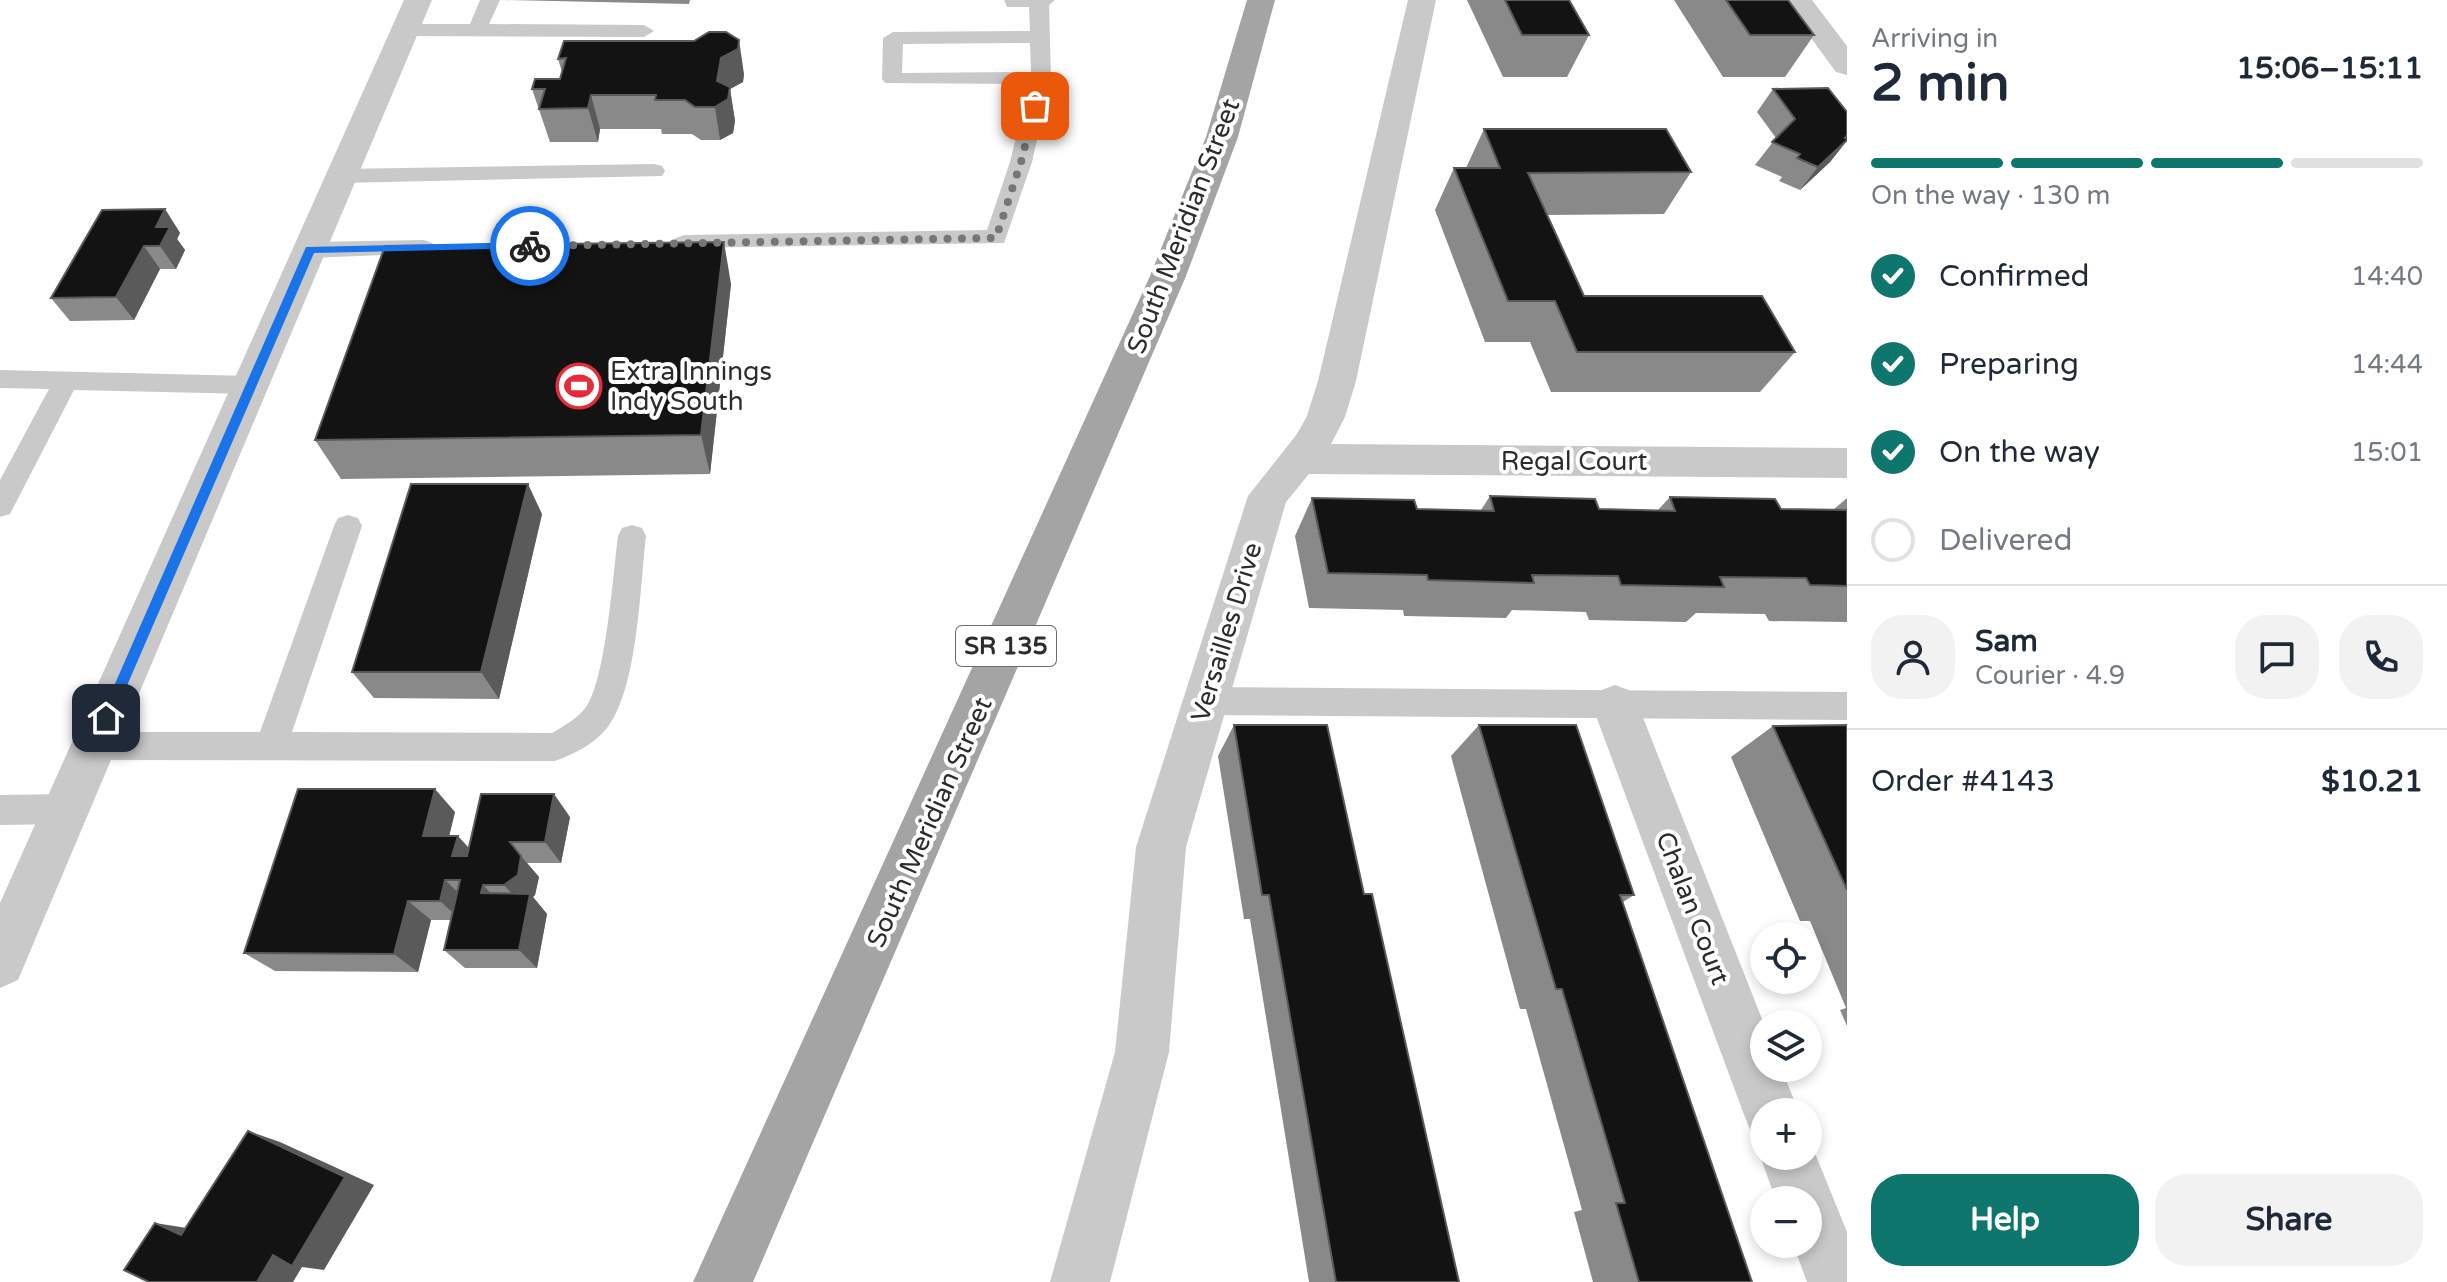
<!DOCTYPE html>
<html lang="en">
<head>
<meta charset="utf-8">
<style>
  :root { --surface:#fff; --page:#f2f2f3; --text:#1f2937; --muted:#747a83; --line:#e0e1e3; --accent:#0f766e }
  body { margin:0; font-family:"Varela Round",sans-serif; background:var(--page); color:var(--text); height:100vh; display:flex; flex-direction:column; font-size:30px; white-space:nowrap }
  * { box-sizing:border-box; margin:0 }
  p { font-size:26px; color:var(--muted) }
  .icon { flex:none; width:44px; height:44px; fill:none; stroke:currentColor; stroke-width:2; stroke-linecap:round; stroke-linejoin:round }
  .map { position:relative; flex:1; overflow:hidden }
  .sheet { display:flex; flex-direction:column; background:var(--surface); width:600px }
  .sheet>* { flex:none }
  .controls { position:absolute; left:1750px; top:922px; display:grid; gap:16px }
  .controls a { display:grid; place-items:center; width:72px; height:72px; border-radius:50%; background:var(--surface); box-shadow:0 4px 12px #0003; font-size:40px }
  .pin { position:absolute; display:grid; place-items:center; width:68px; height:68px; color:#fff; margin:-34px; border-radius:16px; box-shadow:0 4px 12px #0006 }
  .courier { position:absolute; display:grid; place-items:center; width:80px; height:80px; margin:-40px; border:6px solid #1a73e8; border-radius:50%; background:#fff; color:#222; box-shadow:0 2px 10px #0007 }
  .summary em { font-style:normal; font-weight:800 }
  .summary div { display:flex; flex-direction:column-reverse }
  .summary { display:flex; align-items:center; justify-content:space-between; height:136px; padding:0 24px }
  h1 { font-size:52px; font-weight:800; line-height:60px }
  .bar { display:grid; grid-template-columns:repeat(4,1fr); gap:12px 8px; align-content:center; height:96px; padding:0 24px }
  .bar i { height:10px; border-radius:6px; background:var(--line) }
  .bar .selected { background:var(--accent) }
  .bar p { grid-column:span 4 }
  .line { display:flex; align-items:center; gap:20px; padding:0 24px; border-top:2px solid var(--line) }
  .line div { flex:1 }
  .round { display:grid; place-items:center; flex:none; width:84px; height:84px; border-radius:32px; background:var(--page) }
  ol { padding:0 24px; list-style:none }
  li { display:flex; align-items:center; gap:24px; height:88px }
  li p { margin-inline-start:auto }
  li .icon { padding:8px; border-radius:50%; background:var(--accent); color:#fff; stroke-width:4 }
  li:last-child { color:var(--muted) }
  li i { width:44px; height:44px; border:4px solid var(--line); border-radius:50% }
  .action { display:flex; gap:16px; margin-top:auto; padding:16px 24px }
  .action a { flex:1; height:92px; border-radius:32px; background:var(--accent); color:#fff; font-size:32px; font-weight:800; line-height:92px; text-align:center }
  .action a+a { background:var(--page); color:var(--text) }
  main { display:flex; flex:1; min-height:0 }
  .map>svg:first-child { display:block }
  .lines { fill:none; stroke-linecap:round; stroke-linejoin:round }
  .lane { fill:#c9c9c9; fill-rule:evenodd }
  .street { fill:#c9c9c9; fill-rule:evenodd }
  .primary { fill:#a4a4a4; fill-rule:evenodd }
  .wall { fill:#898989 }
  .shaded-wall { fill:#5a5a5a }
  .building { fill:#131313; stroke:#5a5a5a; stroke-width:2 }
  .route { fill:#1a73e8 }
  .done { stroke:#767676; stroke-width:8; stroke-dasharray:0 14.4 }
  .labels { text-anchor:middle; stroke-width:8; stroke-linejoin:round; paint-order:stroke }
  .shield { fill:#fff; stroke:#6b6b6b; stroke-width:2 }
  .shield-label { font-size:24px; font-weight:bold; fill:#2c2c2c }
  .street-label { font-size:26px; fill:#2c2c2c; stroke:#fff }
  .poi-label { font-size:26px; fill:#2c2c2c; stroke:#fff; text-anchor:start }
</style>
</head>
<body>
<main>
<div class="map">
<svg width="1847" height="1282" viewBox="0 0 1847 1282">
  <rect width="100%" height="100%" fill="#fff"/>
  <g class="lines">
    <!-- lane -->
    <path class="lane" d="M 480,0 L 500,0 L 489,24 L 644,25 L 654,31 L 644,37 L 405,36 L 395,30 L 405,24 L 470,24 Z
      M 1004,0 L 1055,0 L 1049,5 L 1051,78 L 1032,162 L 1004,243 L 676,248 L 672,243 L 676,238 L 684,235 L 987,230 L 1010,162 L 1029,84 L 885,83 L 882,79 L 883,38 L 893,32 L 1030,31 L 1029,7 L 1007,7 ZM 1030,43 L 1031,72 L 902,73 L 903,44 Z
      M 654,164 L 662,166 L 665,171 L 662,176 L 341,183 L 333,181 L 330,176 L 333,171 L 341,169 Z
      M 424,240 L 432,243 L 436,248 L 432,253 L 310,258 L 302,256 L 298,250 L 302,244 L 310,242 Z
      M 0,370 L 251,376 L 260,378 L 264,385 L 260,392 L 251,394 L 74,390 L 10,514 L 0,517 L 0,480 L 49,389 L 0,388 Z
      M 348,515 L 358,518 L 362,526 L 292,732 L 552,733 C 564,726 578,718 586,707 C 606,679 613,574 618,536 L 622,528 L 632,525 L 642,528 L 646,536 C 640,586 638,689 607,728 C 594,744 574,754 555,761 L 94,760 L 83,756 L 78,746 L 83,736 L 94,732 L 260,732 L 334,526 L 338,518 Z
      M 1204,687 L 1847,692 L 1847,720 L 1204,715 L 1193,711 L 1188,701 L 1193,691 Z
      M 67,794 L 79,798 L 83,809 L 79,820 L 67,824 L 0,825 L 0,795 Z"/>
    <!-- street -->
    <path class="street" d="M 404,0 L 432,0 L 18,980 L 0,988 L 0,903 Z
      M 1408,0 L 1436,0 L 1356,381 L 1345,417 L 1331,444 L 1847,448 L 1847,478 L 1309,474 L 1286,502 L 1186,847 L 1169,1052 L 1110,1282 L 1050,1282 L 1115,1052 L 1136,847 L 1248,496 L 1297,434 L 1307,416 L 1318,381 Z
      M 1783,0 L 1812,0 L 1847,46 L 1847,75 L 1836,72 Z
      M 1615,685 L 1631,691 L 1638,705 L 1764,1024 L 1764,1068 L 1781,1068 L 1799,1112 L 1764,1112 L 1764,1137 L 1751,1132 L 1743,1112 L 1592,705 L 1599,691 Z
      M 1808,1136 L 1847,1232 L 1847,1282 L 1807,1282 L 1793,1244 L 1808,1244 L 1808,1200 L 1776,1200 L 1760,1156 L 1764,1146 L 1764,1156 L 1808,1156 Z"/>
    <!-- primary -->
    <path class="primary" d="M 1247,0 L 1275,0 L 1238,137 L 1186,276 L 753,1282 L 693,1282 L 1150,276 L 1206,137 Z"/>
  </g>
  <!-- wall -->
  <path class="wall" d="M 504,0 L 690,0 L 689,4 Z
    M 1467,0 L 1569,0 L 1589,35 L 1567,77 L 1503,77 Z
    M 1674,0 L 1788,0 L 1814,35 L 1785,77 L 1723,77 Z
    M 564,41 L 744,74 L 743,82 L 730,89 L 735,121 L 733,133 L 720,140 L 701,140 L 692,134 L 662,134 L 661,129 L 600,129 L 598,142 L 550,142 L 532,89 L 560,79 L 562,72 L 558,59 Z
    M 1773,89 L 1845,138 L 1847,141 L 1830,162 L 1800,190 L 1779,181 L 1782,177 L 1755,165 L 1776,138 L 1757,112 Z
    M 1484,129 L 1691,172 L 1664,214 L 1547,215 L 1584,296 L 1795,352 L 1760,392 L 1551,392 L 1530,342 L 1485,342 L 1435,210 L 1454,168 L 1466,168 Z
    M 165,209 L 180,233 L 177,239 L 185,250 L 176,269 L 160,269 L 134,320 L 70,321 L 51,298 Z
    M 731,284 L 710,474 L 341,479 L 315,440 Z
    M 1490,496 L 1599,509 L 1658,510 L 1670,497 L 1781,509 L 1833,510 L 1847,498 L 1847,622 L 1769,621 L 1765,614 L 1696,613 L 1686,622 L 1589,620 L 1586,612 L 1512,610 L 1506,618 L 1404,616 L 1403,610 L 1309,608 L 1295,536 L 1312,498 L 1417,509 L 1481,510 Z
    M 542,514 L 499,699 L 374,698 L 352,672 Z
    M 1234,725 L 1364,894 L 1459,1282 L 1309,1282 L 1250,919 L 1244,919 L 1218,756 Z
    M 1479,725 L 1634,895 L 1623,902 L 1752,1282 L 1593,1282 L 1574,1212 L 1582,1210 L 1526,1009 L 1520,1009 L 1451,756 Z
    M 1847,725 L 1847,1026 L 1840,1010 L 1846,1008 L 1810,921 L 1800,921 L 1731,757 L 1773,726 Z
    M 455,812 L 449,836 L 469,848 L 570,817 L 561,863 L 527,863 L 539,877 L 535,895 L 533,897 L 547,914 L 537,968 L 465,968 L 444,950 L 451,920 L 431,920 L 418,972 L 275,971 L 244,953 Z"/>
  <!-- shaded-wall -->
  <path class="shaded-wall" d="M 739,40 L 744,74 L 743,82 L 730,89 L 735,121 L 733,133 L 720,140 L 715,107 L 721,58 Z
    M 591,95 L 600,129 L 598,142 L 588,108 Z
    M 1847,140 L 1830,162 L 1800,190 L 1818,167 Z
    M 165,209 L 180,233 L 177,239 L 185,250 L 176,269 L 160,246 L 156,227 Z
    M 724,242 L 731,284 L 710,474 L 701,435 Z
    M 144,246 L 160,269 L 134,320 L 116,297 Z
    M 528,484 L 542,514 L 499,699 L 481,672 Z
    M 435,789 L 455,812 L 444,857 L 423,836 Z
    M 554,794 L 570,817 L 561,863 L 545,842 Z
    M 458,836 L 477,857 L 452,856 Z
    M 521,856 L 539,877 L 535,895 L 533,897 L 547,914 L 537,968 L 519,950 L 522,905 L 504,885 Z
    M 445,880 L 466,900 L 461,920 L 440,901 Z
    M 483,885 L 502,905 L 481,893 Z
    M 408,901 L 431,920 L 418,972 L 394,954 Z
    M 248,1131 L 280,1142 L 374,1185 L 324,1270 L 302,1267 L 293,1282 L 257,1282 Z
    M 155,1223 L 193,1229 L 181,1235 Z"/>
  <!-- building -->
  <path class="building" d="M 1505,0 L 1569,0 L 1589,35 L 1522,35 Z
    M 1726,0 L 1788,0 L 1814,35 L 1750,35 Z
    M 709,32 L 726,32 L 739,40 L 738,49 L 721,58 L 717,81 L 730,87 L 728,99 L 715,107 L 695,107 L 685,100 L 655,100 L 656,95 L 591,95 L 588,108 L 539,109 L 545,89 L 532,89 L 535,79 L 560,79 L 566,58 L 558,59 L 564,41 L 694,41 Z
    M 1828,88 L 1847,112 L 1847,135 L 1845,138 L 1847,138 L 1847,140 L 1818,167 L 1797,158 L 1800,154 L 1772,142 L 1795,119 L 1773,89 Z
    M 1484,129 L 1666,129 L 1691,172 L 1528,173 L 1584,296 L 1762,296 L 1795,352 L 1577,352 L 1555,301 L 1508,301 L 1454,168 L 1500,168 Z
    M 165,209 L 156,227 L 170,227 L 160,246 L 144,246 L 116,297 L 51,298 L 102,210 Z
    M 724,242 L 701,435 L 315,440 L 385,246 Z
    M 411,484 L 528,484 L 481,672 L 352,672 Z
    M 1490,496 L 1595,499 L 1599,509 L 1675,511 L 1670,497 L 1775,499 L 1781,509 L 1847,510 L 1847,586 L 1810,585 L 1806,578 L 1720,577 L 1724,587 L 1621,585 L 1618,576 L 1532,575 L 1534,583 L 1428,580 L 1427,575 L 1328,573 L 1312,498 L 1414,500 L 1417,509 L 1494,511 Z
    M 1234,725 L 1327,725 L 1364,894 L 1372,894 L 1459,1282 L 1336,1282 L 1269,895 L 1262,895 Z
    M 1479,725 L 1576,725 L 1634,895 L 1620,895 L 1752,1282 L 1639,1282 L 1616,1203 L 1625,1203 L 1562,989 L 1556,989 Z
    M 1847,725 L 1847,890 L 1773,726 Z
    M 298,789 L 435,789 L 423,836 L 458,836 L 452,856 L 467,856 L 481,794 L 554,794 L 545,842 L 510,842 L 521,856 L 518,875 L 504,885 L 483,885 L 481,893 L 530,894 L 519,950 L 444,950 L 460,880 L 445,880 L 440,901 L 408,901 L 394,954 L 244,953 Z
    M 248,1131 L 345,1177 L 292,1266 L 273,1255 L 257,1282 L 146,1282 L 147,1281 L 124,1270 L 155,1223 L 181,1235 Z"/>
  <!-- route -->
  <path class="route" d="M 530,242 L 535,246 L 533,248 L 314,253 L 113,718 L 111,722 L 102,722 L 100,718 L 306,247 Z"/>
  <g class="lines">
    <!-- done -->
    <path class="done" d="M 530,246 L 996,238 L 1021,162 L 1035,106"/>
  </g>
  <!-- icons -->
  <defs>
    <g id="stadium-ring" transform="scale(2.3)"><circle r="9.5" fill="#fff" stroke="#e62b3a" stroke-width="1.5"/><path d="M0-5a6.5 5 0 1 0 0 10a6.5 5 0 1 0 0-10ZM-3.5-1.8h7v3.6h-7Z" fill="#e62b3a"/></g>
  </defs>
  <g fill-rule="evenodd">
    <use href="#stadium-ring" x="579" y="386"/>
  </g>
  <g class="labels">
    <!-- shield labels -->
    <rect class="shield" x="956" y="626" width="100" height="40" rx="6"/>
    <g class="shield-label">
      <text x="1006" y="654">SR 135</text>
    </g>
    <!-- street labels -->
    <g class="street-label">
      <text transform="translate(1183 226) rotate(-69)" y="9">South Meridian Street</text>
      <text x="1574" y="470">Regal Court</text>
      <text transform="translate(1226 632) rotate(-73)" y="9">Versailles Drive</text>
      <text transform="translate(929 822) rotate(-66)" y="9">South Meridian Street</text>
      <text transform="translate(1693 908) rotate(69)" y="9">Chalan Court</text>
    </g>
    <!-- poi labels -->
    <g class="poi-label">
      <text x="610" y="380">Extra Innings<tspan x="610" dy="30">Indy South</tspan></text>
    </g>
  </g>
</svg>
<div class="controls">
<a><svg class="icon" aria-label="locate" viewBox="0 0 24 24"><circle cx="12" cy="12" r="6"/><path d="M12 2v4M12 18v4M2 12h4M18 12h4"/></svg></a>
<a><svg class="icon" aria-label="layers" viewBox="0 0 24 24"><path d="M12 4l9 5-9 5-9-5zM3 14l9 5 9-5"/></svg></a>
<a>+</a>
<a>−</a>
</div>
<div class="pin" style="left:1035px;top:106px;background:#ea580c"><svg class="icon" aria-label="bag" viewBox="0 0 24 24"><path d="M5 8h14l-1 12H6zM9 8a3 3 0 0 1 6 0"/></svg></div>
<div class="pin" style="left:106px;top:718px;background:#1f2937"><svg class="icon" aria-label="home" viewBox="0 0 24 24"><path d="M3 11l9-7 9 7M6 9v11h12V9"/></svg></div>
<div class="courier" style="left:530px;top:246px"><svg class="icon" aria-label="bike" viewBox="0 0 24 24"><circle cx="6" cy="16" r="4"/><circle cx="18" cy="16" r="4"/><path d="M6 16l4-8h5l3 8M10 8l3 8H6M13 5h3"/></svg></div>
</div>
<section class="sheet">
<div class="summary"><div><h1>2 min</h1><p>Arriving in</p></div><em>15:06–15:11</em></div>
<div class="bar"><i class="selected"></i><i class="selected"></i><i class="selected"></i><i></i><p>On the way · 130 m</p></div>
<ol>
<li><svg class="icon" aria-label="check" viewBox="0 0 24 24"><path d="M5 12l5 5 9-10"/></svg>Confirmed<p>14:40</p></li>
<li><svg class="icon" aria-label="check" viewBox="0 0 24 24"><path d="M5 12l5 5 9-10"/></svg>Preparing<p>14:44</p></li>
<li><svg class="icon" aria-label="check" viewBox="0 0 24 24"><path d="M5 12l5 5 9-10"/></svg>On the way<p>15:01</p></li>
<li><i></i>Delivered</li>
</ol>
<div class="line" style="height:144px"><a class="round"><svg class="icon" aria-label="person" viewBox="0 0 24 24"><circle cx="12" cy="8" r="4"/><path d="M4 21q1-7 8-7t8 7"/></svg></a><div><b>Sam</b><p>Courier · 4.9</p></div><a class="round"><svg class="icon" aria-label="chat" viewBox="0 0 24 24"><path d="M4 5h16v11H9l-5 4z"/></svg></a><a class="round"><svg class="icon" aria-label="phone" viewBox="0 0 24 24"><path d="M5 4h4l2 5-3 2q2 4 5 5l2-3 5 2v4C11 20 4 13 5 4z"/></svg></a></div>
<div class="line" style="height:104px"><div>Order #4143</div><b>$10.21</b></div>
<div class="action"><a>Help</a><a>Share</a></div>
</section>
</main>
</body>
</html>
